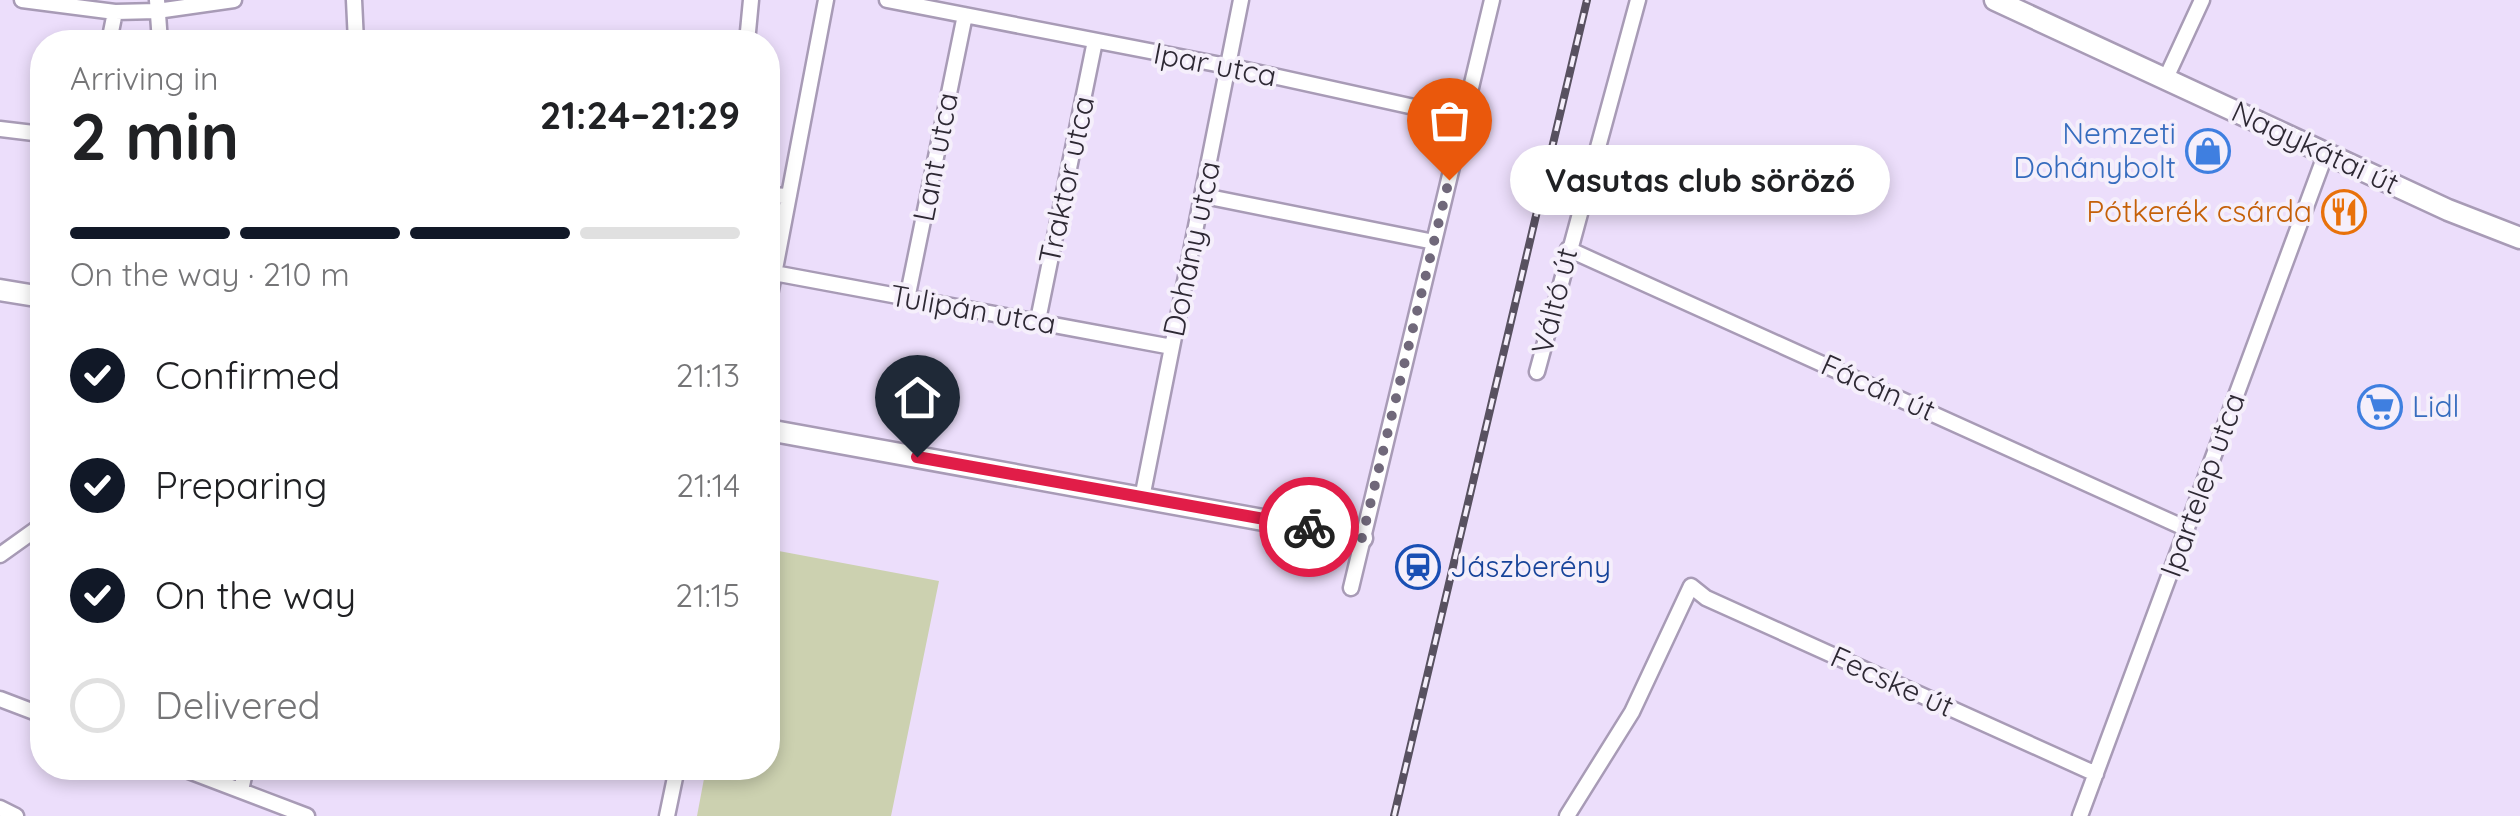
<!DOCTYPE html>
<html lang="en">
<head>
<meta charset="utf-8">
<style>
  :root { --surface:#fff; --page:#f6f6f6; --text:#202124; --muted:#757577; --line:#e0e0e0; --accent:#111827 }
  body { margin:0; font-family:Quicksand,sans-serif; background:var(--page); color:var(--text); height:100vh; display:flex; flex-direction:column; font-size:38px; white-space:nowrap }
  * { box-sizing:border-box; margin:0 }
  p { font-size:32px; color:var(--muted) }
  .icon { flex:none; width:55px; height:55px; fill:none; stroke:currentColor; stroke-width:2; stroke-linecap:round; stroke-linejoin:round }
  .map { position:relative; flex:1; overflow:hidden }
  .side { position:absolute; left:30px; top:30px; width:750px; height:750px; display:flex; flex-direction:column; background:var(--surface); border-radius:40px; box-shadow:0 5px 15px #0003 }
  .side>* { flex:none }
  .pin { position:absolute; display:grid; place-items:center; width:85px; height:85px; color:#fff; margin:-102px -42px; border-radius:50% 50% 50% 0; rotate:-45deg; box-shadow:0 0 10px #0007 }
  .pin .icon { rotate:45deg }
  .courier { position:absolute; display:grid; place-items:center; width:100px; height:100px; margin:-50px; border:8px solid #e11d48; border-radius:50%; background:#fff; color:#222; box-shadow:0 2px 12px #0007 }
  .bubble { position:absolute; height:70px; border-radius:35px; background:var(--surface); box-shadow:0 5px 15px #0003; font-size:32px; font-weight:700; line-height:70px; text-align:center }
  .summary em { font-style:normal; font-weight:700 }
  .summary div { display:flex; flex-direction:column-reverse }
  .summary { display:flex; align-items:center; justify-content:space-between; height:170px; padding:0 40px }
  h1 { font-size:65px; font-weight:700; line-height:75px }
  .bar { display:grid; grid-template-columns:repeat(4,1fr); gap:15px 10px; align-content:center; height:120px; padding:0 40px }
  .bar i { height:12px; border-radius:8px; background:var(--line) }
  .bar .current { background:var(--accent) }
  .bar p { grid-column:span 4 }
  ol { padding:0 40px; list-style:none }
  li { display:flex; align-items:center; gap:30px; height:110px }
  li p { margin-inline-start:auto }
  li .icon { padding:10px; border-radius:50%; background:var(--accent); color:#fff; stroke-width:4 }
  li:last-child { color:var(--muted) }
  li i { width:55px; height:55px; border:5px solid var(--line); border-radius:50% }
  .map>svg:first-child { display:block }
  .green { fill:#ccd1b0 }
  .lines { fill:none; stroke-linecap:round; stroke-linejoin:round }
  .street-casing { stroke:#a89bb6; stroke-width:19 }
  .secondary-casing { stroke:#a89bb6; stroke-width:25 }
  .street { stroke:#fff; stroke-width:14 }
  .secondary { stroke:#fff; stroke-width:20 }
  .rail-casing { stroke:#585160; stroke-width:8 }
  .rail { stroke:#f5effb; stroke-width:4; stroke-dasharray:11; stroke-linecap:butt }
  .done { stroke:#70687a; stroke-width:10; stroke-dasharray:0 18 }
  .route { stroke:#e11d48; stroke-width:12 }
  .labels { text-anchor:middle; stroke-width:8; stroke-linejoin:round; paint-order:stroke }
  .street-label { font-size:30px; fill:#2e2934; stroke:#f5effb }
  .shop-label { font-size:30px; fill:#366cbe; stroke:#f5effb; text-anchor:end }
  .food-label { font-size:30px; fill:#c56008; stroke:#f5effb; text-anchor:end }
  .transit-label { font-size:30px; fill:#164399; stroke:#f5effb; text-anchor:start }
</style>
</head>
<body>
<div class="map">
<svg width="2520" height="816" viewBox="0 0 2520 816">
  <rect width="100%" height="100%" fill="#ecdefb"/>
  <!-- green -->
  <path class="green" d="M 768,549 L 939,581 L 891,816 L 697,816 L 706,768 L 768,768 Z"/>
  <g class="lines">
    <!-- street casing -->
    <g class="street-casing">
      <path id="street" d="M 22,0 L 115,12 L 157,11 L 234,0
        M 157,0 L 160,42
        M 354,0 L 356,42
        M 887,0 L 1237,68 L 1464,118
        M 109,42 L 115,12
        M 747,42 L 751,0
        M 2166,78 L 2202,0
        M 0,129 L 42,134
        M 768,195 L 789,196
        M 1204,196 L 1434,242
        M 1568,249 L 2187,529
        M 774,273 L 1172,347
        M 907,299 L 965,15
        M 768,306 L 826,0
        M 1038,320 L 1095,41
        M 1537,372 L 1638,0
        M 1142,498 L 1241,0
        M 0,555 L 42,525
        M 1351,588 L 1492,0
        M 0,699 L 42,715
        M 181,768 L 307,816
        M 241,790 L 246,768
        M 0,808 L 16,816
        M 667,816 L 677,768
        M 1567,816 L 1632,712 L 1691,586 L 1706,598 L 2096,774
        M 2080,816 L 2326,153"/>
    </g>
    <!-- secondary casing -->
    <g class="secondary-casing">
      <path id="secondary" d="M 1995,0 L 2448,210 L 2520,238
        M 0,290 L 42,297
        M 768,430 L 1362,538"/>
    </g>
    <!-- street -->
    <use href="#street" class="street"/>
    <!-- secondary -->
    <use href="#secondary" class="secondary"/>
    <!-- rail casing -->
    <g class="rail-casing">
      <path id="rail" d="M 1394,816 L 1587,0"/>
    </g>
    <!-- rail -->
    <use href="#rail" class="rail"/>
  </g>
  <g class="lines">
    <!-- done -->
    <path class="done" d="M 1309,527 L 1362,538 L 1449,180"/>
    <!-- route -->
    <path class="route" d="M 917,457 L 1309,527"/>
  </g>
  <!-- icons -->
  <defs>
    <g id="shop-ring" transform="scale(2.25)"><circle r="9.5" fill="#f5effb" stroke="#3f7fe0" stroke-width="1.5"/><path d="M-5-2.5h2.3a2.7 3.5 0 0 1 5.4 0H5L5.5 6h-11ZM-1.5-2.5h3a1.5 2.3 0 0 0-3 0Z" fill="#3f7fe0"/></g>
    <g id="restaurant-ring" transform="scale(2.25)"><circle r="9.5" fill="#f5effb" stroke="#e8710a" stroke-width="1.5"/><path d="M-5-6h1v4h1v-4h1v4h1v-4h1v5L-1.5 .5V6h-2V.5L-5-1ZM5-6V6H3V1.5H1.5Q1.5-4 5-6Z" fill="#e8710a"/></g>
    <g id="supermarket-ring" transform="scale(2.25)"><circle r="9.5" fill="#f5effb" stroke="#3f7fe0" stroke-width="1.5"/><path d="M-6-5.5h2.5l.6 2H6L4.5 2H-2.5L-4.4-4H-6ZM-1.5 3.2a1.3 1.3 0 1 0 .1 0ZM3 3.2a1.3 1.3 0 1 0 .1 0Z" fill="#3f7fe0"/></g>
    <g id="station-ring" transform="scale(2.25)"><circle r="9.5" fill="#f5effb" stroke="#1a4fb4" stroke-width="1.5"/><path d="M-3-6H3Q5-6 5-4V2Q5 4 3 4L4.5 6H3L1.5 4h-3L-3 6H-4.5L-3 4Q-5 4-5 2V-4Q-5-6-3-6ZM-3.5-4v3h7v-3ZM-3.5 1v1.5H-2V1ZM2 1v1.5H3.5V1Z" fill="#1a4fb4"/></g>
  </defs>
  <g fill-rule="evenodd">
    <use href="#shop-ring" x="2208" y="151"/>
    <use href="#restaurant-ring" x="2344" y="212"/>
    <use href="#supermarket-ring" x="2380" y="407"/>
    <use href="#station-ring" x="1418" y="567"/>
  </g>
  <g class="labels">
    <!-- street labels -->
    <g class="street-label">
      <text transform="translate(1215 65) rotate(11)" y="10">Ipar utca</text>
      <text transform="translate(2315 148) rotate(25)" y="10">Nagykátai út</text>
      <text transform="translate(936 157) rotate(-79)" y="10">Lant utca</text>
      <text transform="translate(1067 180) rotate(-78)" y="10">Traktor utca</text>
      <text transform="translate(1192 249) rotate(-78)" y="10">Dohány utca</text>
      <text transform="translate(1555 301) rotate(-76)" y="10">Váltó út</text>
      <text transform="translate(973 310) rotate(10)" y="10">Tulipán utca</text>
      <text transform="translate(1878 388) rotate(24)" y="10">Fácán út</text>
      <text transform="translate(2203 485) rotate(-70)" y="10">Ipartelep utca</text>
      <text transform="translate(1892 682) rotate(24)" y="10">Fecske út</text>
    </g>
    <!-- shop labels -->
    <g class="shop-label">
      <text x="2176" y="144">Nemzeti<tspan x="2176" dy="34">Dohánybolt</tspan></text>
      <text x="2412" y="417" text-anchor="start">Lidl</text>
    </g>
    <!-- food labels -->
    <g class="food-label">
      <text x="2312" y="222">Pótkerék csárda</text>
    </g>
    <!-- transit labels -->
    <g class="transit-label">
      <text x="1450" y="577">Jászberény</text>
    </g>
  </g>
</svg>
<div class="pin" style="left:1449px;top:180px;background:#ea580c"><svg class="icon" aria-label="bag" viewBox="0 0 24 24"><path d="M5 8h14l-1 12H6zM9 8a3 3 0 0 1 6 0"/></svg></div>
<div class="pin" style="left:917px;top:457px;background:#1f2937"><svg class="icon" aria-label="home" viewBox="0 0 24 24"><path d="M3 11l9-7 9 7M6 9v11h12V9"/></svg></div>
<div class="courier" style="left:1309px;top:527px"><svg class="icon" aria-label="bike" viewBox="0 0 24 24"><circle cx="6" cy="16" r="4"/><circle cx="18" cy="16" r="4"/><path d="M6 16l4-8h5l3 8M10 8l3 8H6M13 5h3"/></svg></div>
<div class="bubble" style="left:1510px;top:145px;width:380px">Vasutas club söröző</div>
<section class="side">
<div class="summary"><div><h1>2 min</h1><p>Arriving in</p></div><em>21:24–21:29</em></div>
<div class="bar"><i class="current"></i><i class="current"></i><i class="current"></i><i></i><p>On the way · 210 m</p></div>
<ol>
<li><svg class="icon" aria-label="check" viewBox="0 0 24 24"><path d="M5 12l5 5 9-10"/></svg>Confirmed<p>21:13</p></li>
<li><svg class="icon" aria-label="check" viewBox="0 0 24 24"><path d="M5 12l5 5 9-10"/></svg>Preparing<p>21:14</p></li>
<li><svg class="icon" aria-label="check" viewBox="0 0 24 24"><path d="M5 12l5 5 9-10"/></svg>On the way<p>21:15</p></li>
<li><i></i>Delivered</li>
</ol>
</section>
</div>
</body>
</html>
